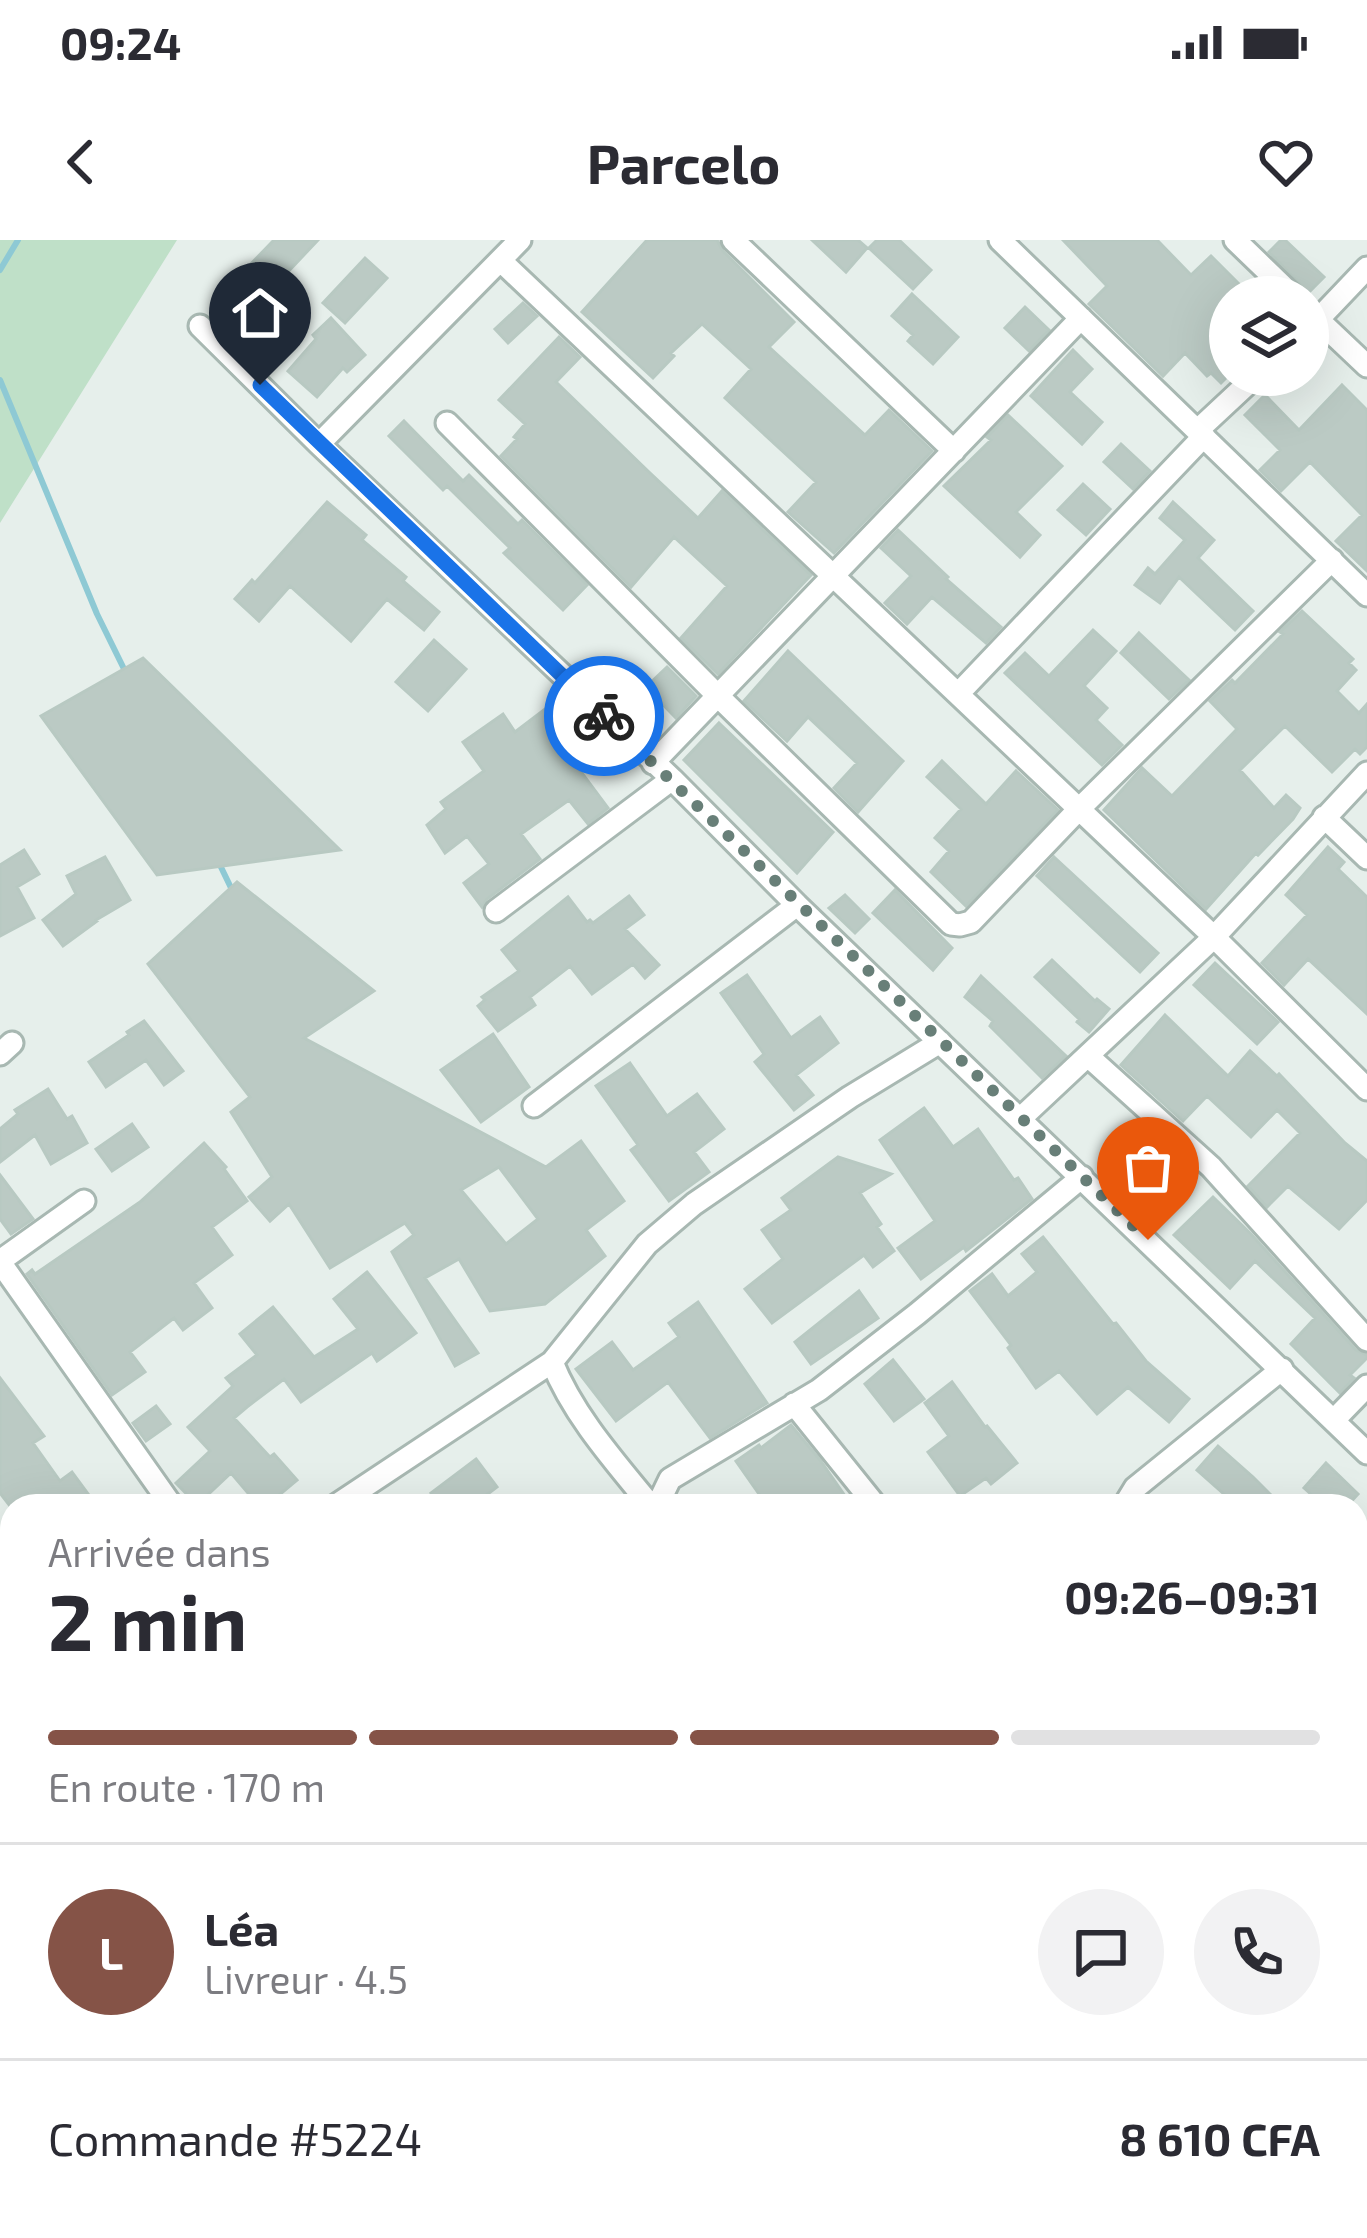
<!DOCTYPE html>
<html lang="fr">
<head>
<meta charset="utf-8">
<style>
  :root { --surface:#fff; --page:#f2f2f3; --text:#2b2b33; --muted:#7c7c81; --line:#e1e1e2; --accent:#855347 }
  body { margin:0; font-family:"Exo 2",sans-serif; background:var(--page); color:var(--text); height:100vh; display:flex; flex-direction:column; font-size:45px; white-space:nowrap }
  * { box-sizing:border-box; margin:0 }
  p { font-size:39px; color:var(--muted) }
  .icon { flex:none; width:66px; height:66px; fill:none; stroke:currentColor; stroke-width:2; stroke-linecap:round; stroke-linejoin:round }
  .map { position:relative; flex:1; overflow:hidden }
  .details { position:absolute; left:0px; top:1254px; width:1368px; height:744px; display:flex; flex-direction:column; background:var(--surface); border-radius:36px 36px 0 0; box-shadow:0 12px 48px #0002 }
  .details>* { flex:none }
  .buttons { position:absolute; left:1209px; top:36px; display:grid; gap:24px }
  .buttons a { display:grid; place-items:center; width:120px; height:120px; border-radius:50%; background:var(--surface); box-shadow:0 12px 48px #0002; font-size:60px }
  .pin { position:absolute; display:grid; place-items:center; width:102px; height:102px; color:#fff; margin:-123px -51px; border-radius:50% 50% 50% 0; rotate:-45deg; box-shadow:0 0 12px #0007 }
  .pin .icon { rotate:45deg }
  .courier { position:absolute; display:grid; place-items:center; width:120px; height:120px; margin:-60px; border:9px solid #1a73e8; border-radius:50%; background:#fff; color:#222; box-shadow:0 3px 15px #0007 }
  .summary em { font-style:normal; font-weight:700 }
  .summary div { display:flex; flex-direction:column-reverse }
  .summary { display:flex; align-items:center; justify-content:space-between; height:204px; padding:0 48px }
  h1 { font-size:78px; font-weight:700; line-height:90px }
  .bar { display:grid; grid-template-columns:repeat(4,1fr); gap:18px 12px; align-content:center; height:144px; padding:0 48px }
  .bar i { height:15px; border-radius:9px; background:var(--line) }
  .bar .on { background:var(--accent) }
  .bar p { grid-column:span 4 }
  .line { display:flex; align-items:center; gap:30px; padding:0 48px; border-top:3px solid var(--line) }
  .line div { flex:1 }
  .round { display:grid; place-items:center; flex:none; width:126px; height:126px; border-radius:63px; background:var(--page) }
  .status { display:flex; justify-content:space-between; align-items:center; height:84px; padding:0 60px; background:var(--surface); direction:ltr }
  .status svg { height:33px; fill:currentColor }
  header { display:flex; justify-content:space-between; align-items:center; height:156px; padding:0 48px; background:var(--surface); font-size:54px; font-weight:700 }
  .map>svg:first-child { display:block }
  .green { fill:#bfe0c8 }
  .lines { fill:none; stroke-linecap:round; stroke-linejoin:round }
  .stream { stroke:#8ec9d4; stroke-width:6 }
  .building { fill:#bbcac4; stroke:#b8c9c2; stroke-width:3; fill-rule:evenodd }
  .minor-casing { stroke:#a8b8b2; stroke-width:27 }
  .minor { stroke:#fff; stroke-width:21 }
  .done { stroke:#687f78; stroke-width:12; stroke-dasharray:0 21.6 }
  .route { stroke:#1a73e8; stroke-width:15 }
</style>
</head>
<body>
<div class="status"><b>09:24</b><svg viewBox="0 0 49 12"><path d="M0 12V9h3v3zM5 12V6h3v6zM10 12V3h3v9zM15 12V0h3v12zM26 1h20v11H26zM47 4h2v5h-2z"/></svg></div>
<header><svg class="icon" aria-label="back" viewBox="0 0 24 24"><path d="M15 5l-7 7 7 7"/></svg>Parcelo<svg class="icon" aria-label="heart" viewBox="0 0 24 24"><path d="M12 20l-8-8c-3-5 5-10 8-4 3-6 11-1 8 4z"/></svg></header>
<div class="map">
<svg width="1367" height="1998" viewBox="0 0 1367 1998">
  <rect width="100%" height="100%" fill="#e6efeb"/>
  <!-- green -->
  <path class="green" d="M 0,0 L 177,0 L 0,283 Z"/>
  <g class="lines">
    <!-- stream -->
    <path class="stream" d="M 0,30 L 18,0
      M 0,140 L 97,374 L 126,433
      M 219,623 L 234,654"/>
  </g>
  <!-- building -->
  <path class="building" d="M 274,0 L 318,0 L 269,52 L 244,31 Z
    M 647,0 L 717,0 L 723,11 L 794,82 L 769,107 L 865,195 L 889,170 L 932,211 L 834,313 L 788,272 L 816,242 L 725,158 L 751,129 L 702,84 L 671,113 L 674,116 L 653,138 L 582,72 Z
    M 812,0 L 858,0 L 867,8 L 846,32 Z
    M 877,0 L 899,0 L 931,30 L 913,49 L 869,8 Z
    M 1063,0 L 1157,0 L 1191,35 L 1211,16 L 1252,57 L 1230,57 L 1230,134 L 1221,143 L 1211,133 L 1207,136 L 1185,113 L 1163,136 L 1089,64 L 1107,46 Z
    M 1281,0 L 1285,0 L 1324,37 L 1308,53 L 1269,12 Z
    M 365,18 L 387,38 L 345,83 L 323,63 Z
    M 912,54 L 958,97 L 933,124 L 908,101 L 913,95 L 892,76 Z
    M 523,63 L 537,76 L 508,103 L 495,89 Z
    M 1025,67 L 1049,90 L 1029,111 L 1005,88 Z
    M 331,78 L 365,115 L 347,132 L 343,128 L 317,157 L 288,131 L 316,99 L 313,95 Z
    M 559,97 L 580,117 L 556,142 L 650,233 L 698,278 L 722,251 L 811,335 L 718,434 L 681,398 L 727,346 L 674,297 L 631,347 L 501,216 L 517,199 L 514,197 L 525,184 L 499,160 Z
    M 1073,110 L 1092,129 L 1070,152 L 1102,182 L 1082,204 L 1031,156 Z
    M 1342,145 L 1367,170 L 1367,331 L 1336,301 L 1362,275 L 1310,222 L 1281,251 L 1260,230 L 1280,210 L 1245,175 L 1265,155 L 1299,190 Z
    M 1008,175 L 1062,226 L 1016,272 L 1040,295 L 1020,317 L 944,246 L 991,200 L 987,197 Z
    M 404,181 L 463,241 L 469,235 L 518,284 L 522,280 L 587,345 L 563,370 L 504,313 L 510,308 L 447,246 L 443,250 L 389,196 Z
    M 1121,204 L 1150,231 L 1133,249 L 1104,222 Z
    M 1083,244 L 1110,269 L 1086,295 L 1058,270 Z
    M 327,262 L 366,295 L 362,300 L 406,337 L 403,341 L 439,372 L 424,390 L 387,359 L 351,401 L 290,346 L 259,381 L 235,359 L 252,340 L 255,343 Z
    M 1173,262 L 1214,300 L 1198,318 L 1253,371 L 1235,390 L 1179,337 L 1160,363 L 1135,345 L 1148,328 L 1155,334 L 1185,300 L 1160,278 Z
    M 898,290 L 948,337 L 946,339 L 1001,387 L 986,403 L 932,357 L 907,384 L 885,363 L 911,336 L 881,308 Z
    M 1302,371 L 1353,419 L 1349,423 L 1356,430 L 1337,451 L 1359,473 L 1367,464 L 1367,507 L 1360,514 L 1355,509 L 1332,532 L 1285,486 L 1240,530 L 1274,568 L 1286,555 L 1300,568 L 1293,579 L 1258,615 L 1256,613 L 1206,669 L 1104,570 L 1142,528 L 1172,556 L 1237,489 L 1210,461 L 1232,440 L 1235,443 L 1283,394 L 1280,392 Z
    M 1093,390 L 1116,411 L 1084,446 L 1107,468 L 1096,480 L 1122,505 L 1102,525 L 1005,433 L 1025,413 L 1049,436 Z
    M 1139,393 L 1189,440 L 1169,459 L 1121,413 Z
    M 434,400 L 466,429 L 428,471 L 396,442 Z
    M 788,411 L 903,521 L 858,572 L 834,548 L 857,523 L 808,477 L 787,501 L 744,461 Z
    M 143,418 L 340,610 L 157,635 L 41,476 Z
    M 667,427 L 696,456 L 676,478 L 646,447 Z
    M 549,466 L 582,508 L 570,517 L 608,568 L 588,584 L 569,560 L 521,594 L 540,619 L 487,659 L 482,667 L 464,643 L 489,624 L 467,596 L 445,613 L 427,585 L 446,569 L 441,562 L 484,531 L 463,502 L 503,474 L 515,492 Z
    M 719,483 L 833,592 L 797,633 L 684,520 Z
    M 942,521 L 986,564 L 1016,531 L 1058,570 L 966,666 L 931,632 L 949,611 L 935,598 L 961,569 L 927,537 Z
    M 1328,607 L 1344,622 L 1338,629 L 1367,657 L 1367,774 L 1308,719 L 1284,745 L 1262,723 L 1307,675 L 1286,655 Z
    M 24,610 L 39,634 L 17,647 L 34,678 L 0,696 L 0,625 Z
    M 105,617 L 130,660 L 96,680 L 97,681 L 63,706 L 43,680 L 76,654 L 67,636 Z
    M 1054,617 L 1158,713 L 1140,732 L 1037,636 Z
    M 237,642 L 374,751 L 304,798 L 546,927 L 581,901 L 624,961 L 586,990 L 605,1016 L 545,1064 L 490,1071 L 459,1019 L 425,1038 L 478,1113 L 455,1126 L 392,1012 L 414,995 L 405,983 L 330,1028 L 289,964 L 270,981 L 249,957 L 272,937 L 231,872 L 250,857 L 148,724 ZM 499,927 L 538,979 L 506,1004 L 461,950 Z
    M 895,650 L 952,708 L 933,730 L 873,673 Z
    M 845,655 L 869,679 L 855,693 L 829,668 Z
    M 629,656 L 644,675 L 625,689 L 659,725 L 645,738 L 633,724 L 592,754 L 570,726 L 530,757 L 535,765 L 498,791 L 478,766 L 485,760 L 482,757 L 519,731 L 502,710 L 568,657 L 587,682 L 590,680 L 593,683 Z
    M 1052,720 L 1095,761 L 1097,759 L 1109,769 L 1089,792 L 1077,782 L 1079,779 L 1035,737 Z
    M 1215,723 L 1278,782 L 1257,804 L 1194,745 Z
    M 747,735 L 791,798 L 820,777 L 838,803 L 796,835 L 813,855 L 794,870 L 755,822 L 764,814 L 721,753 Z
    M 981,736 L 1066,816 L 1042,838 L 990,786 L 993,781 L 965,757 Z
    M 1165,775 L 1228,836 L 1250,811 L 1277,836 L 1279,834 L 1345,903 L 1367,921 L 1367,960 L 1339,989 L 1288,946 L 1267,967 L 1248,946 L 1300,893 L 1277,870 L 1251,897 L 1207,856 L 1183,881 L 1121,825 Z
    M 144,781 L 183,831 L 164,845 L 146,820 L 106,847 L 89,822 L 129,795 L 127,792 Z
    M 493,794 L 529,847 L 481,882 L 441,830 Z
    M 630,823 L 667,876 L 697,854 L 724,889 L 694,912 L 709,932 L 669,961 L 631,910 L 638,905 L 596,846 Z
    M 48,849 L 67,879 L 72,876 L 87,903 L 51,924 L 35,895 L 0,922 L 0,889 L 18,874 L 15,870 Z
    M 924,868 L 953,907 L 978,889 L 1014,940 L 1018,938 L 1032,959 L 966,1011 L 964,1007 L 921,1039 L 898,1008 L 935,981 L 880,900 Z
    M 1134,881 L 1157,906 L 1139,927 L 1113,904 Z
    M 132,884 L 148,907 L 112,931 L 96,909 Z
    M 204,903 L 226,927 L 224,929 L 247,961 L 212,987 L 232,1015 L 194,1043 L 212,1068 L 183,1090 L 174,1078 L 130,1112 L 145,1132 L 112,1155 L 27,1034 L 32,1030 L 35,1034 L 140,962 Z
    M 838,917 L 891,934 L 860,953 L 881,984 L 877,987 L 894,1011 L 873,1027 L 864,1015 L 772,1083 L 745,1049 L 783,1019 L 762,990 L 791,970 L 782,958 Z
    M 0,935 L 33,979 L 11,994 L 0,979 Z
    M 1213,957 L 1251,994 L 1356,1110 L 1367,1115 L 1367,1118 L 1350,1135 L 1354,1138 L 1340,1153 L 1291,1104 L 1315,1078 L 1255,1021 L 1230,1048 L 1174,995 Z
    M 1043,997 L 1113,1084 L 1116,1083 L 1146,1121 L 1189,1159 L 1169,1182 L 1128,1147 L 1097,1174 L 1059,1131 L 1036,1148 L 1008,1108 L 1011,1105 L 970,1051 L 992,1034 L 1008,1056 L 1037,1032 L 1022,1014 Z
    M 367,1032 L 416,1093 L 377,1121 L 372,1113 L 301,1162 L 284,1139 L 247,1167 L 234,1178 L 270,1217 L 274,1214 L 297,1240 L 266,1266 L 259,1266 L 231,1233 L 197,1265 L 176,1243 L 210,1211 L 188,1187 L 233,1146 L 226,1138 L 257,1115 L 240,1094 L 273,1067 L 314,1117 L 358,1089 L 334,1059 Z
    M 859,1051 L 878,1078 L 811,1124 L 795,1102 Z
    M 698,1062 L 767,1163 L 710,1198 L 668,1142 L 616,1181 L 576,1129 L 612,1102 L 633,1130 L 679,1097 L 669,1083 Z
    M 893,1120 L 924,1159 L 894,1181 L 865,1144 Z
    M 0,1138 L 44,1196 L 33,1203 L 60,1241 L 72,1232 L 97,1266 L 10,1266 L 0,1253 Z
    M 952,1142 L 985,1187 L 987,1186 L 1017,1223 L 991,1244 L 986,1238 L 960,1256 L 928,1212 L 949,1196 L 925,1163 Z
    M 156,1166 L 170,1184 L 146,1201 L 133,1183 Z
    M 791,1185 L 820,1220 L 852,1266 L 768,1266 L 764,1261 L 736,1221 L 759,1205 L 761,1208 Z
    M 1218,1206 L 1253,1237 L 1282,1266 L 1244,1266 L 1236,1258 L 1233,1262 L 1197,1230 Z
    M 476,1219 L 497,1247 L 472,1266 L 441,1266 L 431,1253 Z
    M 1326,1223 L 1358,1254 L 1347,1266 L 1324,1266 L 1304,1248 Z"/>
  <g class="lines">
    <!-- minor casing -->
    <g class="minor-casing">
      <path id="minor" d="M 733,0 L 954,211
        M 1000,0 L 1367,355
        M 1235,0 L 1294,57
        M 501,21 L 1214,697 L 1367,849
        M 1311,73 L 1367,126
        M 200,86 L 319,204 L 672,539 L 797,665 L 1367,1213
        M 1308,90 L 1367,28
        M 447,183 L 718,456 L 951,684 L 960,685 L 971,682 L 1079,569 L 1332,320
        M 1198,190 L 1257,135
        M 319,204 L 520,0
        M 958,454 L 1204,196
        M 653,523 L 1081,78
        M 1324,577 L 1367,618
        M 496,671 L 672,539
        M 0,814 L 12,803
        M 1088,816 L 1211,927 L 1367,1100
        M 534,866 L 797,665
        M 1021,878 L 1214,697 L 1367,533
        M 0,1021 L 84,961
        M 0,1022 L 172,1266
        M 552,1122 C 573,1175 615,1222 651,1266
        M 794,1164 L 876,1266
        M 1334,1180 L 1367,1146
        M 335,1266 L 552,1122 L 647,1004 L 694,964 L 850,857 L 940,802
        M 657,1266 L 670,1239 L 819,1150 L 917,1074 L 1082,937
        M 1124,1266 L 1135,1248 L 1282,1129
        M 0,1365 L 12,1382
        M 0,1496 L 12,1487
        M 0,1742 L 12,1734
        M 422,1986 L 428,1998
        M 687,1986 L 692,1998
        M 1169,1986 L 1179,1998
        M 209,1997 L 224,1986
        M 752,1998 L 766,1986"/>
    </g>
    <!-- minor -->
    <use href="#minor" class="minor"/>
  </g>
  <g class="lines">
    <!-- done -->
    <path class="done" d="M 604,476 L 1148,1000"/>
    <!-- route -->
    <path class="route" d="M 260,145 L 604,476"/>
  </g>
</svg>
<div class="buttons">
<a><svg class="icon" aria-label="layers" viewBox="0 0 24 24"><path d="M12 4l9 5-9 5-9-5zM3 14l9 5 9-5"/></svg></a>
</div>
<div class="pin" style="left:1148px;top:1000px;background:#ea580c"><svg class="icon" aria-label="bag" viewBox="0 0 24 24"><path d="M5 8h14l-1 12H6zM9 8a3 3 0 0 1 6 0"/></svg></div>
<div class="pin" style="left:260px;top:145px;background:#1f2937"><svg class="icon" aria-label="home" viewBox="0 0 24 24"><path d="M3 11l9-7 9 7M6 9v11h12V9"/></svg></div>
<div class="courier" style="left:604px;top:476px"><svg class="icon" aria-label="bike" viewBox="0 0 24 24"><circle cx="6" cy="16" r="4"/><circle cx="18" cy="16" r="4"/><path d="M6 16l4-8h5l3 8M10 8l3 8H6M13 5h3"/></svg></div>
<section class="details">
<div class="summary"><div><h1>2 min</h1><p>Arrivée dans</p></div><em>09:26–09:31</em></div>
<div class="bar"><i class="on"></i><i class="on"></i><i class="on"></i><i></i><p>En route · 170 m</p></div>
<div class="line" style="height:216px"><b class="round" style="background:var(--accent);color:#fff">L</b><div><b>Léa</b><p>Livreur · 4.5</p></div><a class="round"><svg class="icon" aria-label="chat" viewBox="0 0 24 24"><path d="M4 5h16v11H9l-5 4z"/></svg></a><a class="round"><svg class="icon" aria-label="phone" viewBox="0 0 24 24"><path d="M5 4h4l2 5-3 2q2 4 5 5l2-3 5 2v4C11 20 4 13 5 4z"/></svg></a></div>
<div class="line" style="height:156px"><div>Commande #5224</div><b>8 610 CFA</b></div>
</section>
</div>
</body>
</html>
